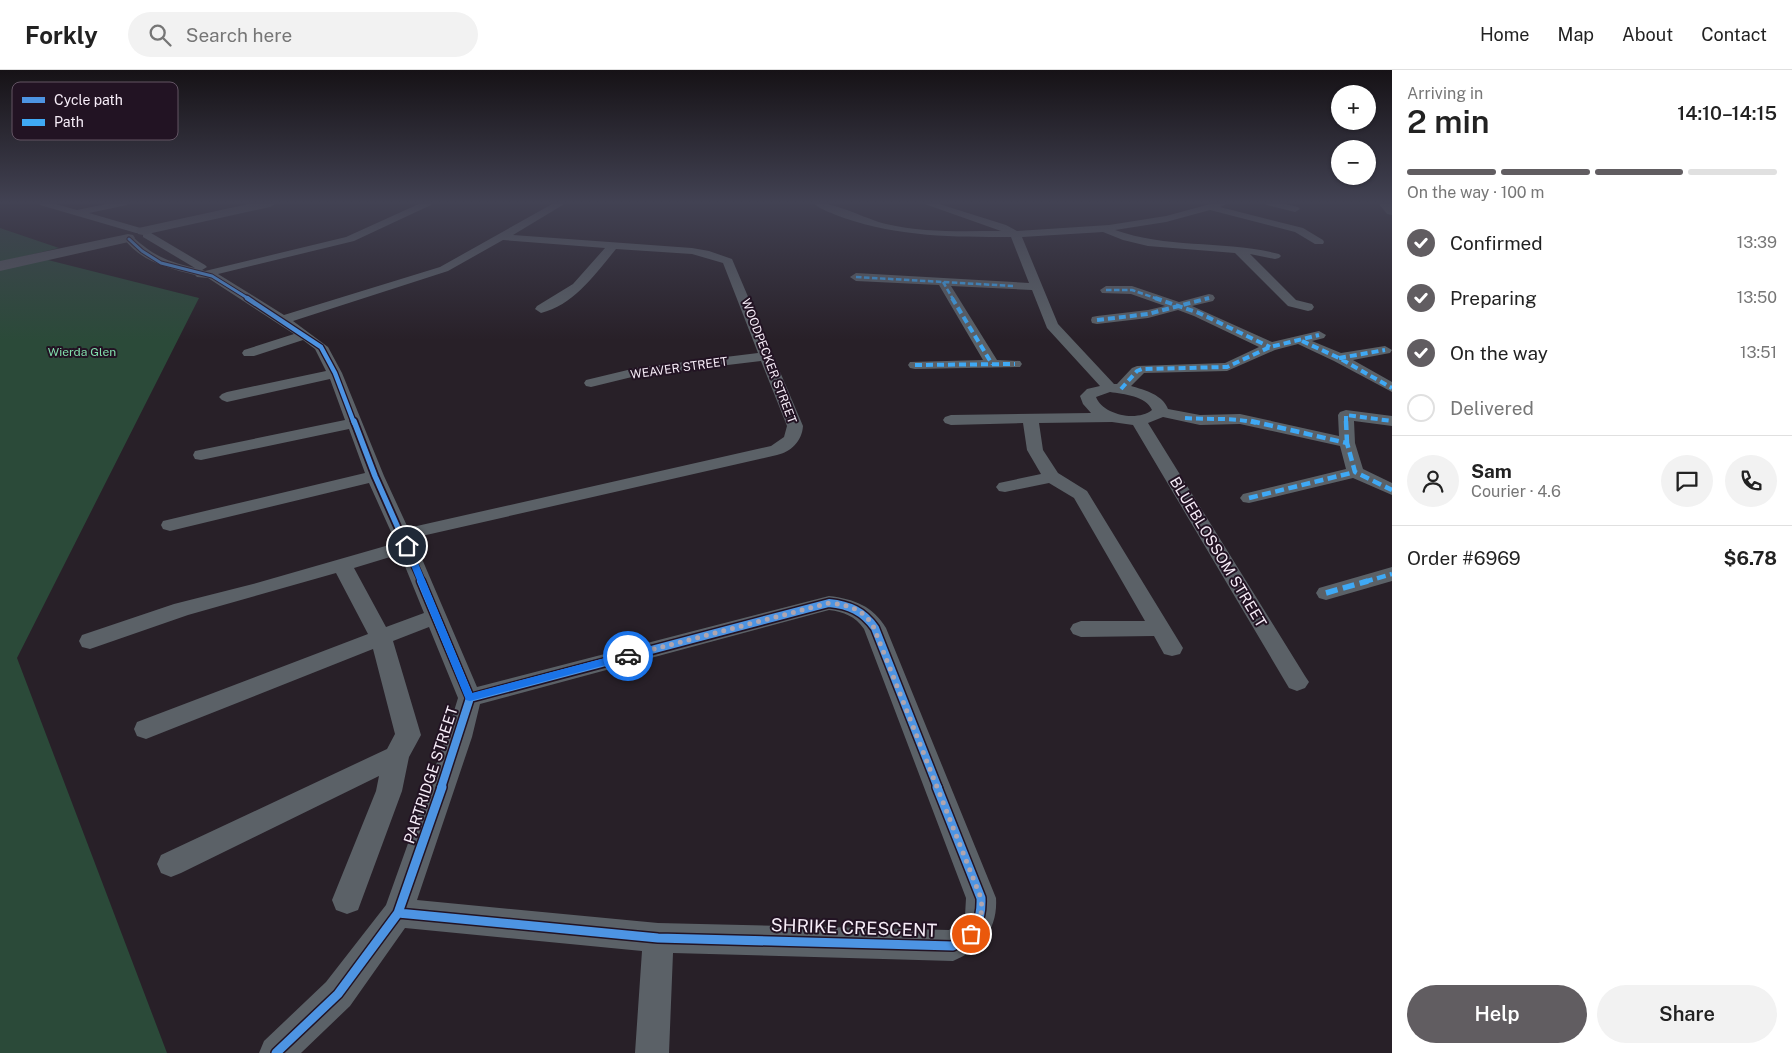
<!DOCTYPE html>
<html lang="en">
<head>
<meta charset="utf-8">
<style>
  :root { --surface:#fff; --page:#f2f2f2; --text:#222; --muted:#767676; --line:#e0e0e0; --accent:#615d61 }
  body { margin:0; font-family:"Public Sans",sans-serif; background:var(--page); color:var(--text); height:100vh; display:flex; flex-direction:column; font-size:19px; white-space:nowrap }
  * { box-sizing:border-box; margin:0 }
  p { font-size:16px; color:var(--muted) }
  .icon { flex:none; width:28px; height:28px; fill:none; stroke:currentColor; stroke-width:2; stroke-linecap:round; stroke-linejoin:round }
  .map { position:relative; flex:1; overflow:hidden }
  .panel { display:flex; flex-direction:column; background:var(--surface); width:400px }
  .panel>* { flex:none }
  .buttons { position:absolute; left:1331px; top:15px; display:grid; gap:10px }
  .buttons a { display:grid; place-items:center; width:45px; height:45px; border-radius:50%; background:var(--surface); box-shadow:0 1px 4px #0004; font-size:25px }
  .pin { position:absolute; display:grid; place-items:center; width:42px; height:42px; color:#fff; margin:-21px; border:2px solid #fff; border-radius:50%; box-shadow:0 1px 5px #0007 }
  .courier { position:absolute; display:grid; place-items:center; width:50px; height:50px; margin:-25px; border:4px solid #1a73e8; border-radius:50%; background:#fff; color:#222; box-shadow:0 1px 6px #0007 }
  .head em { font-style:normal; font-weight:600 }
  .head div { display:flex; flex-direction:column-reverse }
  .head { display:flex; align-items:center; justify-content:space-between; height:85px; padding:0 15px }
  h1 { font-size:32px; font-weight:600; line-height:38px }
  .bar { display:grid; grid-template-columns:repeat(4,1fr); gap:8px 5px; align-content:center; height:60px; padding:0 15px }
  .bar i { height:6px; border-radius:4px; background:var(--line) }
  .bar .active { background:var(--accent) }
  .bar p { grid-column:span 4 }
  .line { display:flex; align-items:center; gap:12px; padding:0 15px; border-top:1px solid var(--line) }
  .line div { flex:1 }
  .round { display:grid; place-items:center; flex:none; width:52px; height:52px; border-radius:26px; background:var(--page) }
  ol { padding:0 15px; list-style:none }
  li { display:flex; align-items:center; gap:15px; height:55px }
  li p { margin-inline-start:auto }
  li .icon { padding:5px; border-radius:50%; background:var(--accent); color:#fff; stroke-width:4 }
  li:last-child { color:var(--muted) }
  li i { width:28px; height:28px; border:2px solid var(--line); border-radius:50% }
  .button { display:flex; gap:10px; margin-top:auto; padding:10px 15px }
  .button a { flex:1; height:58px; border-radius:30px; background:var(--accent); color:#fff; font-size:20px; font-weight:600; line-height:58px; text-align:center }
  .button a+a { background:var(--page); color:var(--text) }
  header { display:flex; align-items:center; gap:30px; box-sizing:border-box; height:70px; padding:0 25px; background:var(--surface); border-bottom:1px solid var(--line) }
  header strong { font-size:24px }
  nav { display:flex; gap:28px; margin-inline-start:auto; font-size:18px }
  .search { width:350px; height:45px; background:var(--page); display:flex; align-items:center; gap:12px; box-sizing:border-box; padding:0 18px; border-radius:28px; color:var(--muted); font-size:19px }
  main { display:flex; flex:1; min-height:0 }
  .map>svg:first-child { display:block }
  .green { fill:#2b4a39 }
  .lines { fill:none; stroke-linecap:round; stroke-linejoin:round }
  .street { fill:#5b6167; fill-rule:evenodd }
  .secondary { fill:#565a60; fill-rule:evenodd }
  .quiet-far3 { stroke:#3fa9f5; stroke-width:2.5; stroke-dasharray:5.5 2.5; stroke-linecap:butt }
  .quiet-far2 { stroke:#3fa9f5; stroke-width:4; stroke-dasharray:7 4; stroke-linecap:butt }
  .quiet-far1 { stroke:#3fa9f5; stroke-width:4.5; stroke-dasharray:9 4.5; stroke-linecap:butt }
  .quiet { stroke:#3fa9f5; stroke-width:5.5; stroke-dasharray:12 5.5; stroke-linecap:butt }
  .cycleway-far4-casing { stroke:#221323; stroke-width:5 }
  .cycleway-far3-casing { stroke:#221323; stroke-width:7 }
  .cycleway-far2-casing { stroke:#221323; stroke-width:9 }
  .cycleway-far1-casing { stroke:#221323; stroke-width:11 }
  .cycleway-casing { stroke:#221323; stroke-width:12 }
  .cycleway-far4 { stroke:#4d94e3; stroke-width:3 }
  .cycleway-far3 { stroke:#4d94e3; stroke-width:4.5 }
  .cycleway-far2 { stroke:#4d94e3; stroke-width:5.5 }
  .cycleway-far1 { stroke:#4d94e3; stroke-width:8 }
  .cycleway { stroke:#4d94e3; stroke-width:9 }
  .route { fill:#1a73e8 }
  .done { stroke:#afa5af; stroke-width:5; stroke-dasharray:0 9 }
  .labels { text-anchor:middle; stroke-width:4; stroke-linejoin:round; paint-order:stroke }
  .far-park-label { font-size:12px; fill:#82dfad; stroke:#221323 }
  .far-street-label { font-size:12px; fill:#f7edf8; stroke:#221323 }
  .street-label { font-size:15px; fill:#f7edf8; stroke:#221323 }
  .near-street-label { font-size:18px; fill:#f7edf8; stroke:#221323 }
  .key { fill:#221323; stroke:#625463; stroke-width:1 }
  .key-label { font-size:14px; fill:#f7edf8 }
</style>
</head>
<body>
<header>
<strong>Forkly</strong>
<div class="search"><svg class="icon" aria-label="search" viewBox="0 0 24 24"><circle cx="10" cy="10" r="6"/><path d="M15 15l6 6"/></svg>Search here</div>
<nav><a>Home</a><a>Map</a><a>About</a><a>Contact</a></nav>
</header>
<main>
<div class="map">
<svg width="1392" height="983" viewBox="0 0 1392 983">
  <rect width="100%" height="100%" fill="#282028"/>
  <!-- green -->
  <path class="green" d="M 0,158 L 59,178 L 0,192 Z
    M 40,188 L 199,228 L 17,588 L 167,983 L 0,983 L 0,197 Z"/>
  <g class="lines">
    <!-- street -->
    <path class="street" d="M 38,133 L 52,133 L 77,140 L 111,133 L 129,133 L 127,135 L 89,143 L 144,159 L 144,163 L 151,163 L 205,195 L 207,197 L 202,200 L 205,201 L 346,167 L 421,133 L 433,133 L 431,135 L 354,171 L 218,204 L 284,245 L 440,197 L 554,133 L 566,133 L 513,165 L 692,178 L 709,181 L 732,189 L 803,356 C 802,371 791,382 777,385 L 413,468 L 477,617 L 829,526 C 854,529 873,536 886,558 L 996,828 C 998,859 981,880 953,891 L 673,883 L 669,983 L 635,983 L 642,881 L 405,858 L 350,936 L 301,983 L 259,983 L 264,971 L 326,912 L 386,835 L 446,667 L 458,628 L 429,557 L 393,571 L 421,665 L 409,687 L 402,721 L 358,840 L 347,844 L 336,840 L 332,830 L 376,721 L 379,706 L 181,803 L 171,807 L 161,803 L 157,794 L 161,785 L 387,679 L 395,664 L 373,579 L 146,669 L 137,666 L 134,659 L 137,652 L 368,564 L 336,503 L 188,545 L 90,579 L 82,577 L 79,571 L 82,565 L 174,534 L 253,514 L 396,473 L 369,413 L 170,461 L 163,459 L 161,455 L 163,451 L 365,403 L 349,359 L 201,390 L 195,389 L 193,385 L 195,381 L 345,350 L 330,309 L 227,332 L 222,330 L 219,327 L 222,324 L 227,322 L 326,301 L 315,279 L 303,270 L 254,286 L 244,286 L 242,283 L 244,280 L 294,264 L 208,208 L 197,207 L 195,205 C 168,198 142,192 124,169 L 125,167 L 133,167 C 155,187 167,191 195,198 L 143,167 L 143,163 L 136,163 L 40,135 ZM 503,170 L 605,178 L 573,214 L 537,236 L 535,239 L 541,243 C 574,235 596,203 616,179 L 692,184 L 723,193 L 758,283 L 636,298 L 586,310 L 584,313 L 586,316 L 591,317 L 636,306 L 761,291 L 787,356 L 784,367 L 771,376 L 408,458 L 384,406 L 342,303 L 328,277 L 293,251 L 448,201 ZM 400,484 L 424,543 L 386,557 L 354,498 ZM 829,540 C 844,542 855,546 864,559 L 966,828 L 965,846 L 949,860 L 658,853 L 417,830 L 472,667 L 480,634 Z
      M 813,133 C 833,131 865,149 886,154 C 924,163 963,161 1001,161 L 922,133 L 936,133 L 1006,155 L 1017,161 L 1109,155 L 1166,146 L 1214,133 L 1228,133 L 1220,137 L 1303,158 L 1323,170 L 1324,172 L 1323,174 L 1315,174 L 1295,162 L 1210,140 L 1166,152 L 1115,160 C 1168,179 1225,170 1279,184 L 1281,186 L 1279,188 L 1275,189 L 1250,184 L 1296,230 L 1312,234 L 1314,237 L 1312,240 L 1308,241 L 1288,236 L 1235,183 L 1148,176 L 1123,170 L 1103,162 L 1022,167 L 1058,254 L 1114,314 L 1117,314 L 1132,298 L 1137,296 L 1225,293 L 1259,277 L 1194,246 L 1178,240 L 1148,248 L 1097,254 L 1092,253 L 1091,250 L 1092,247 L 1097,246 L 1148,240 L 1165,236 L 1131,224 L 1102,223 L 1100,220 L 1106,216 L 1132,216 L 1179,232 L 1209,224 L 1213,225 L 1215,228 L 1213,231 L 1192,236 L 1272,272 L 1319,261 L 1326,265 L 1324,268 L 1312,271 L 1341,283 L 1385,276 L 1392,280 L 1390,283 L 1353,290 L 1392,312 L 1392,322 L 1334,291 L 1298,274 L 1275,280 L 1227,301 L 1144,303 L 1131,316 C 1145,320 1163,325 1168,339 L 1200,345 L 1240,344 L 1339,366 L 1338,345 L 1340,342 L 1346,340 L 1392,346 L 1392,356 L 1354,351 L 1355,373 L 1363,399 L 1392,413 L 1392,425 L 1353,408 L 1249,433 L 1243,432 L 1240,428 L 1243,424 L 1346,399 L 1340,376 L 1240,354 L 1200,355 L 1163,347 L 1148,353 L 1305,606 L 1309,612 L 1305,618 L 1297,621 L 1289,618 L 1133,355 L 1112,352 L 1039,353 L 1043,380 L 1058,403 L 1087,421 L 1183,578 L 1180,584 L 1172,586 L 1164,584 L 1154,566 L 1081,567 L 1073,564 L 1070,559 L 1073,554 L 1081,551 L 1145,551 L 1074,428 L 1049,413 L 1005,422 L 999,421 L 996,417 L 999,413 L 1041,404 L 1027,380 L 1023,353 L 951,355 L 945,353 L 943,350 L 945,347 L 951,345 L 1091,343 L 1083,334 L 1080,326 L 1087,319 L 1100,316 L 1047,258 L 1032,220 L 951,216 L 997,290 L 1020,291 L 1022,294 L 1020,297 L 915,299 L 910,298 L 908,295 L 910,292 L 983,290 L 939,215 L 856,211 L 850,207 L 856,203 L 1029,213 L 1011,167 C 954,167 899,167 844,148 C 834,144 821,140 813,133 ZM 1110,322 C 1124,324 1146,326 1152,340 C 1137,352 1103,345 1096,327 Z
      M 1265,133 L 1281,133 L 1298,137 L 1300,139 L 1295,142 L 1267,135 Z
      M 1392,497 L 1392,511 L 1326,530 L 1319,528 L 1316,523 L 1319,518 Z"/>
    <!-- secondary -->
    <path class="secondary" d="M 253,133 L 277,133 L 270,137 L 143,165 L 138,164 L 136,161 L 138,158 L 143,157 Z
      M 1378,133 L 1392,133 L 1392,145 L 1387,144 Z
      M 128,164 L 133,165 L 135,168 L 133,171 L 0,201 L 0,191 Z"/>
    <!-- quiet-far3 -->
    <path class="quiet-far3" d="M 856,207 L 1013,216
      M 943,212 L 953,229
      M 1106,220 L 1132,220 L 1158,229
      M 1205,229 L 1209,228"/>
    <!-- quiet-far2 -->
    <path class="quiet-far2" d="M 952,228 L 992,294
      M 1155,228 L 1199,243 L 1270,277
      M 1097,250 L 1148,244 L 1209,228
      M 1302,271 L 1339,288 L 1392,318
      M 1339,288 L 1385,280
      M 915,295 L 1015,294
      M 1121,319 L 1137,301 L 1142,299 L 1227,297 L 1270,277 L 1319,265
      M 1185,348 C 1209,350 1233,347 1256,353
      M 1346,353 L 1346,345 L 1392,351"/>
    <!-- quiet-far1 -->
    <path class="quiet-far1" d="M 1251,351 L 1347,373 L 1355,402 L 1392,420
      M 1346,351 L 1347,373
      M 1249,428 L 1355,402
      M 1364,512 L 1392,504"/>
    <!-- quiet -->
    <path class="quiet" d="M 1326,523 L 1368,511"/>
    <!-- cycleway-far4 casing -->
    <g class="cycleway-far4-casing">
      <path id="cycleway-far4" d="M 129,169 L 142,181 L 161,193 L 212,206 L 249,229"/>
    </g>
    <!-- cycleway-far3 casing -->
    <g class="cycleway-far3-casing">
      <path id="cycleway-far3" d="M 247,228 L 321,277 L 335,303 L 354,353"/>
    </g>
    <!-- cycleway-far2 casing -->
    <g class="cycleway-far2-casing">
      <path id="cycleway-far2" d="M 354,351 L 375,406 L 422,512"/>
    </g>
    <!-- cycleway-far1 casing -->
    <g class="cycleway-far1-casing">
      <path id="cycleway-far1" d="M 421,511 L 470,628 L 441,718
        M 470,628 L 829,533 C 849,535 863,541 875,558 L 938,718"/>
    </g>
    <!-- cycleway casing -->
    <g class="cycleway-casing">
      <path id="cycleway" d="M 398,843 L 658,868 L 953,876 C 974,862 982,854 981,828 L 937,717
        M 276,983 L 338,924 L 398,843 L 442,717"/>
    </g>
    <!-- cycleway-far4 -->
    <use href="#cycleway-far4" class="cycleway-far4"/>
    <!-- cycleway-far3 -->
    <use href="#cycleway-far3" class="cycleway-far3"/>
    <!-- cycleway-far2 -->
    <use href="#cycleway-far2" class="cycleway-far2"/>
    <!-- cycleway-far1 -->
    <use href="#cycleway-far1" class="cycleway-far1"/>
    <!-- cycleway -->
    <use href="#cycleway" class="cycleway"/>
  </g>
  <!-- sky -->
  <linearGradient id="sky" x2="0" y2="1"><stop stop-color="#161216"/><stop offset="0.49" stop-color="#424253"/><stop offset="1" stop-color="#424253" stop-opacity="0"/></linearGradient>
  <rect width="1392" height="270" fill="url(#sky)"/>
  <!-- route -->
  <path class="route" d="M 404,474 L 411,476 L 472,623 L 628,582 L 633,586 L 628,589 L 470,631 L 466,630 L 403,476 Z"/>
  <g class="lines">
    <!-- done -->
    <path class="done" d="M 628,586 L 829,533 C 849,535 864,539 874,558 L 981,828 C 983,844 980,852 971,864"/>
  </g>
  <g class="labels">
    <!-- far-park labels -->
    <g class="far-park-label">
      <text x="82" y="286">Wierda Glen</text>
    </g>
    <!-- far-street labels -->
    <g class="far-street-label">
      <text transform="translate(769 291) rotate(69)" y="4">WOODPECKER STREET</text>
      <text transform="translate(679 298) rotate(-8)" y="4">WEAVER STREET</text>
    </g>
    <!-- street labels -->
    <g class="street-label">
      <text transform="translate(1218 482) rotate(59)" y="5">BLUEBLOSSOM STREET</text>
      <text transform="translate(431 705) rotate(-72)" y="5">PARTRIDGE STREET</text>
    </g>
    <!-- near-street labels -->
    <g class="near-street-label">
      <text transform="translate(854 858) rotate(2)" y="6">SHRIKE CRESCENT</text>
    </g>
  </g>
  <!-- legend -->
  <rect x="12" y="12" width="166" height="58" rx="8" class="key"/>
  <rect x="22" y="27" width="23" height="6" fill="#4d94e3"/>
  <rect x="22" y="49" width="23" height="7" fill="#3fa9f5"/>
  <g class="key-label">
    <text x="54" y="35">Cycle path</text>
    <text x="54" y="57">Path</text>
  </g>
</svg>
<div class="buttons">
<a>+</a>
<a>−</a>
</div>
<div class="pin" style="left:971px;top:864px;background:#ea580c"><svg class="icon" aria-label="bag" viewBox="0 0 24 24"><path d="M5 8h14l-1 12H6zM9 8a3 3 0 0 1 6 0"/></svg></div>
<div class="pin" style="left:407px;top:476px;background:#1f2937"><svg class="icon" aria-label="home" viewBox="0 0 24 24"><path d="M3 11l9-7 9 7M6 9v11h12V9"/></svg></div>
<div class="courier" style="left:628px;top:586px"><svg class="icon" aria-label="car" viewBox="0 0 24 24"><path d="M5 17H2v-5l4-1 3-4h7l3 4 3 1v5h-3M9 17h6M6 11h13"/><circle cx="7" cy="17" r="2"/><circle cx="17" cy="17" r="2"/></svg></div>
</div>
<section class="panel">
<div class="head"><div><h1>2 min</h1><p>Arriving in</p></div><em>14:10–14:15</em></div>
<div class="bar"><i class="active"></i><i class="active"></i><i class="active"></i><i></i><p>On the way · 100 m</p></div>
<ol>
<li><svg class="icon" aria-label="check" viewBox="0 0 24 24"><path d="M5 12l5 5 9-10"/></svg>Confirmed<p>13:39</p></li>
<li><svg class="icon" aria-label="check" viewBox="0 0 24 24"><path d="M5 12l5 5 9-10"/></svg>Preparing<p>13:50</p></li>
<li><svg class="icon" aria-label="check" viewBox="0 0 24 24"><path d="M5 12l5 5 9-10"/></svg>On the way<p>13:51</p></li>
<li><i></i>Delivered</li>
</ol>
<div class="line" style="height:90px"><a class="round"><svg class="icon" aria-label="person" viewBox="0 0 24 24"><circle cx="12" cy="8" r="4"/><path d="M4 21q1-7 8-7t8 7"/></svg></a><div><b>Sam</b><p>Courier · 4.6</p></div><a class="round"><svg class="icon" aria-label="chat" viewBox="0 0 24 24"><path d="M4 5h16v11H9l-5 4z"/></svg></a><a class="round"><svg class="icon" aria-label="phone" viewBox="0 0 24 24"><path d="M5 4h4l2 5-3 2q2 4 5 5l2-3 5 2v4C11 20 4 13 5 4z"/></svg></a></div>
<div class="line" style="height:65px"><div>Order #6969</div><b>$6.78</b></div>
<div class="button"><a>Help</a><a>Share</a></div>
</section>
</main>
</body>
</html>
